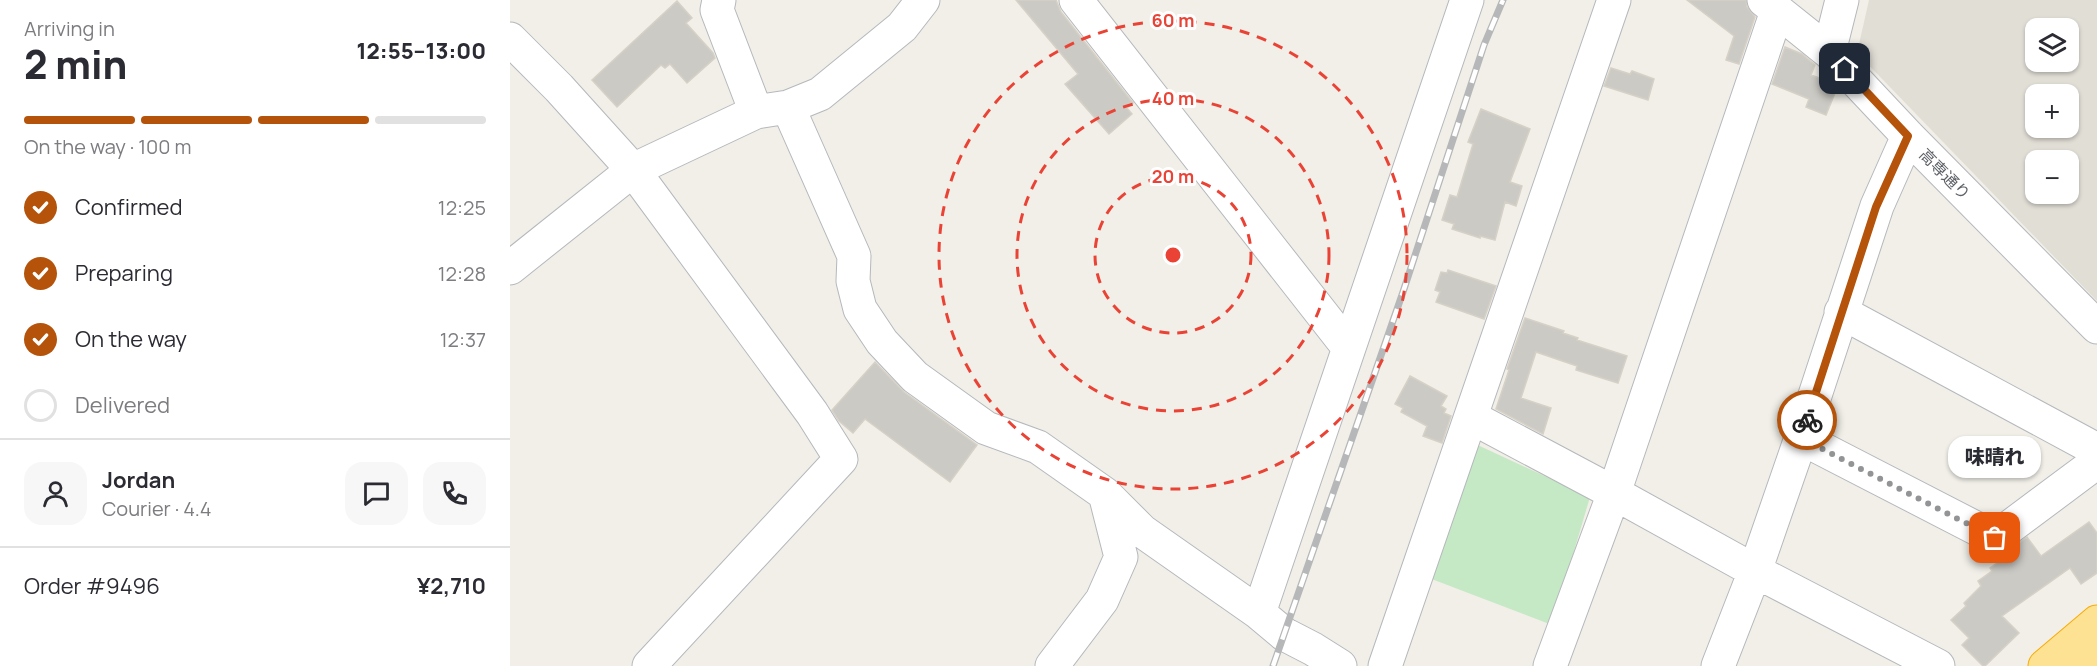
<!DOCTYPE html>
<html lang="en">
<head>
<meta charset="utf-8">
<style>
  :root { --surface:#fff; --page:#f7f7f7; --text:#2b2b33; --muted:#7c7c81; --line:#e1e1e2; --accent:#b45309 }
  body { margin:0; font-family:Manrope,"Noto Sans JP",sans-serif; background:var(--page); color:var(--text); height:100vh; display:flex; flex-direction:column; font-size:22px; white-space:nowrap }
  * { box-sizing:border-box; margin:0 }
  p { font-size:20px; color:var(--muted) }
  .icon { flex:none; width:33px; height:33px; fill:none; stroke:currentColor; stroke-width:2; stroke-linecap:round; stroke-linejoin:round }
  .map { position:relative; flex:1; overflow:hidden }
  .side { display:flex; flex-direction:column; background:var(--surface); width:510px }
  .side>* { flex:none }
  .tools { position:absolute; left:1515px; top:18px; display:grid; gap:12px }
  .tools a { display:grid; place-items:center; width:54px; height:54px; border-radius:12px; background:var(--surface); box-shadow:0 2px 4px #0004; font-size:30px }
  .pin { position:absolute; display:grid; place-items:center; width:51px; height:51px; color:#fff; margin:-26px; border-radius:12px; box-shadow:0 3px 9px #0006 }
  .courier { position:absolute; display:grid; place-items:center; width:60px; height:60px; margin:-30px; border:4px solid #b45309; border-radius:50%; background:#fff; color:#222; box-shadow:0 2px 8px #0007 }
  .bubble { position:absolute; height:42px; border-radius:18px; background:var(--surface); box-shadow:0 2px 4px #0004; font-size:20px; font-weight:800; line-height:42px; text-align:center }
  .headline em { font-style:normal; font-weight:800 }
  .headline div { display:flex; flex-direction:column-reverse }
  .headline { display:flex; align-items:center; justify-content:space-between; height:102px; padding:0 24px }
  h1 { font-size:39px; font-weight:800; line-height:45px }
  .bar { display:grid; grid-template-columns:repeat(4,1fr); gap:9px 6px; align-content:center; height:72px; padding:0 24px }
  .bar i { height:8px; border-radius:4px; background:var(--line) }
  .bar .selected { background:var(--accent) }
  .bar p { grid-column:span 4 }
  .line { display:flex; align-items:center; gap:15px; padding:0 24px; border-top:2px solid var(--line) }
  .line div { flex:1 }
  .round { display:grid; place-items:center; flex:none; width:63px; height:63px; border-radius:18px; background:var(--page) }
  ol { padding:0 24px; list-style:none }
  li { display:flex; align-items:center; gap:18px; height:66px }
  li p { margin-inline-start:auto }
  li .icon { padding:6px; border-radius:50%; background:var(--accent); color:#fff; stroke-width:4 }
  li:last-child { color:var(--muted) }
  li i { width:33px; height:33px; border:3px solid var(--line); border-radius:50% }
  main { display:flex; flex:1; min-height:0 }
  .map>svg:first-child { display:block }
  .education { fill:#e1ded6; fill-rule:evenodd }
  .green { fill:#c5e8c5 }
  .building { fill:#cccac5; stroke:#d6d1c6; stroke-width:1.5 }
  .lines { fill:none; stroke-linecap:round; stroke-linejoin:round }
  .minor-casing { stroke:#b5b8bc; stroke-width:35 }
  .highway-casing { stroke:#f9ab00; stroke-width:35 }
  .minor { stroke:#fff; stroke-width:33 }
  .highway { stroke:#fde293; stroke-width:33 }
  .rail-casing { stroke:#b6b7b8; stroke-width:7 }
  .rail { stroke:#fff; stroke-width:4.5; stroke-dasharray:14; stroke-linecap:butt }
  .done { stroke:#929495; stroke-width:6; stroke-dasharray:0 10.8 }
  .route { stroke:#b45309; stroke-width:8 }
  .ring { fill:none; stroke:#ea4335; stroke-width:3; stroke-dasharray:10 8 }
  .labels { text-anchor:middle; stroke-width:6; stroke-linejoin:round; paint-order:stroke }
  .street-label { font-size:16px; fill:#5f6368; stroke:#fff }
  .centre { fill:#ea4335; stroke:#fff; stroke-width:3 }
  .ring-label { font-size:18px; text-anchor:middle; font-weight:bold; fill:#ea4335; stroke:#fff; stroke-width:6; stroke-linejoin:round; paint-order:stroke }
</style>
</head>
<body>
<main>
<section class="side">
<div class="headline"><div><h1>2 min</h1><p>Arriving in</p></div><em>12:55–13:00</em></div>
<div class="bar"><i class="selected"></i><i class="selected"></i><i class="selected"></i><i></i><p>On the way · 100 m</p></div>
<ol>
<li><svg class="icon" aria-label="check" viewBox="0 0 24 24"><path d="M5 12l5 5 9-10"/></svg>Confirmed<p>12:25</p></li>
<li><svg class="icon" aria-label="check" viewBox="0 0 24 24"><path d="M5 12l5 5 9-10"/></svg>Preparing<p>12:28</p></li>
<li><svg class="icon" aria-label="check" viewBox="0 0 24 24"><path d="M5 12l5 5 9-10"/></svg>On the way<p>12:37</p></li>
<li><i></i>Delivered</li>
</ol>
<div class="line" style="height:108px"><a class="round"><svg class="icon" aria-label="person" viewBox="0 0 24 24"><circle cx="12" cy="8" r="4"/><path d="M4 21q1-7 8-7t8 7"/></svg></a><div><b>Jordan</b><p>Courier · 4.4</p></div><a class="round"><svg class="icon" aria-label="chat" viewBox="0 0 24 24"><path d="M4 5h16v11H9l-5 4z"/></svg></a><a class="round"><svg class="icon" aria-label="phone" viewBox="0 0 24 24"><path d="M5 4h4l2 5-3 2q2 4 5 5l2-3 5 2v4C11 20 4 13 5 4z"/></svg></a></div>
<div class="line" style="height:78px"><div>Order #9496</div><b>¥2,710</b></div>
</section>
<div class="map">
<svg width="1587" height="666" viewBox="0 0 1587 666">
  <rect width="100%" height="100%" fill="#f1efe8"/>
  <!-- education -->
  <path class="education" d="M 1359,0 L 1587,0 L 1587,301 L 1347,53 ZM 1526,28 L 1558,28 L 1558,62 L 1526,62 ZM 1526,94 L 1558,94 L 1558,128 L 1526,128 ZM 1526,160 L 1558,160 L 1558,194 L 1526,194 Z"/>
  <!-- green -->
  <path class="green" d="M 959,441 L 1080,497 L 1042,625 L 919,578 Z"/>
  <!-- building -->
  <path class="building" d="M 506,0 L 546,0 L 551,12 L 623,103 L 617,108 L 622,114 L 599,134 L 555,84 L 568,74 Z
    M 1177,0 L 1236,0 L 1237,7 L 1245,17 L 1229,64 L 1216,60 L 1224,36 Z
    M 167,1 L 182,18 L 176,23 L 203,53 L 205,58 L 177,83 L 160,64 L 155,68 L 151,65 L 107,107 L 82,80 Z
    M 1275,47 L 1292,54 L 1305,65 L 1301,75 L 1323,83 L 1327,88 L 1316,115 L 1296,107 L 1299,99 L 1262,84 Z
    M 1101,68 L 1120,74 L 1122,71 L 1144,79 L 1138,100 L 1094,86 Z
    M 971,109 L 1020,129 L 1000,182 L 1012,186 L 1006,206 L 995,202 L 985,240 L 970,236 L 970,238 L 942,229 L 944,224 L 932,220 L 940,195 L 947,197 L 963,144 L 958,142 Z
    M 938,270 L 986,286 L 974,319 L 926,302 L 930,292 L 925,290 L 931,272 L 937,273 Z
    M 1015,318 L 1054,331 L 1053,333 L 1068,338 L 1067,340 L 1117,356 L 1108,383 L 1066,370 L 1067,366 L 1026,352 L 1011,398 L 1041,408 L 1033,434 L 986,409 L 999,370 L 997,369 Z
    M 365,362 L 394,392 L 467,445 L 440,482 L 355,419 L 343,433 L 329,421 L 322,410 Z
    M 900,376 L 937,396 L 931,406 L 936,409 L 934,413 L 941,416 L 932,443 L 913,436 L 917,426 L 891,412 L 893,408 L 885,404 Z
    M 1579,522 L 1587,533 L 1587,573 L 1571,584 L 1560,568 L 1492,616 L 1509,633 L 1475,666 L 1473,666 L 1452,645 L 1459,638 L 1441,620 L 1456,606 L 1454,603 L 1471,586 L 1468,581 L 1482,571 L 1480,568 L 1497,556 L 1495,554 L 1517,537 L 1531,556 Z"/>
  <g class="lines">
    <!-- minor casing -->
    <g class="minor-casing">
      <path id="minor" d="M 209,0 L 207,10 L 246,112
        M 566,0 L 838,347
        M 1254,0 L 1319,52 L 1398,136 L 1587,327
        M 0,39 L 49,88 L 123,170 L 302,413 L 331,459 L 139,666
        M 1319,52 L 1332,0
        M 278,107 L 344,256 L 343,281 L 350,309 L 372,342 L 405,377 L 476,428 L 528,447 L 595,494 L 632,531 L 749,613 L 774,634 L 803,649 L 830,666
        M 0,268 L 123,170 L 246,112 L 278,107 L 310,94 L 392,27 L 413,0
        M 1331,312 L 1587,450
        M 961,417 L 1104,493 L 1245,571 L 1428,666
        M 1291,438 L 1485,538 L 1587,462
        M 749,613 L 957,0
        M 542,666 L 592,600 L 611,557 L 595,494
        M 875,666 L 1104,0
        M 1040,666 L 1104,493 L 1267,11
        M 1208,666 L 1245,571 L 1291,438 L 1367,206 L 1398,136"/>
    </g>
    <!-- highway casing -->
    <g class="highway-casing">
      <path id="highway" d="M 1535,666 L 1587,622
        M 1575,666 L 1587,655"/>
    </g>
    <!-- minor -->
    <use href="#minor" class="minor"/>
    <!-- highway -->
    <use href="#highway" class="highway"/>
    <!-- rail casing -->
    <g class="rail-casing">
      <path id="rail" d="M 763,666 L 893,292 L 974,45 L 993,0"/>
    </g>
    <!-- rail -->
    <use href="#rail" class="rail"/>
  </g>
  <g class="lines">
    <!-- done -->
    <path class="done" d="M 1297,420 L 1291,438 L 1485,538"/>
    <!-- route -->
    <path class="route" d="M 1297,420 L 1366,207 L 1398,136 L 1335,69"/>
  </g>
  <!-- distance rings -->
  <g class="ring">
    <circle cx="663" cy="255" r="78"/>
    <circle cx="663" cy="255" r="156"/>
    <circle cx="663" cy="255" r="234"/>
  </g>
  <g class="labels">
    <!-- street labels -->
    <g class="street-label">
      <text transform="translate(1435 174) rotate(45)" y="6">高専通り</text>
    </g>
  </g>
  <circle cx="663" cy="255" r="9" class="centre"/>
  <g class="ring-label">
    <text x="663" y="27">60 m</text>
    <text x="663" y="105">40 m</text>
    <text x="663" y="183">20 m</text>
  </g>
</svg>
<div class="tools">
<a><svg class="icon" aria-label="layers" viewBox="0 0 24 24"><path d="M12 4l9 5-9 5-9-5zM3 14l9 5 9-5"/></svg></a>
<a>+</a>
<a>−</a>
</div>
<div class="pin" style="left:1485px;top:538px;background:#ea580c"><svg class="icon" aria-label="bag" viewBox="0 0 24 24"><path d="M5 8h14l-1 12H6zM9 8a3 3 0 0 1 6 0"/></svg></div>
<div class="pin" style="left:1335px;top:69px;background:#1f2937"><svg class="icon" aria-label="home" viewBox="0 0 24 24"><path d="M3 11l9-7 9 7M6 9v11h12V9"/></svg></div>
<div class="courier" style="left:1297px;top:420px"><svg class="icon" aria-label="bike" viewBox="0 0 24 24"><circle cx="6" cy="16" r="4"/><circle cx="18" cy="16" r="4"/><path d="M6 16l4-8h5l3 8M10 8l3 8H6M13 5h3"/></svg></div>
<div class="bubble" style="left:1438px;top:436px;width:93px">味晴れ</div>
</div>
</main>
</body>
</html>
